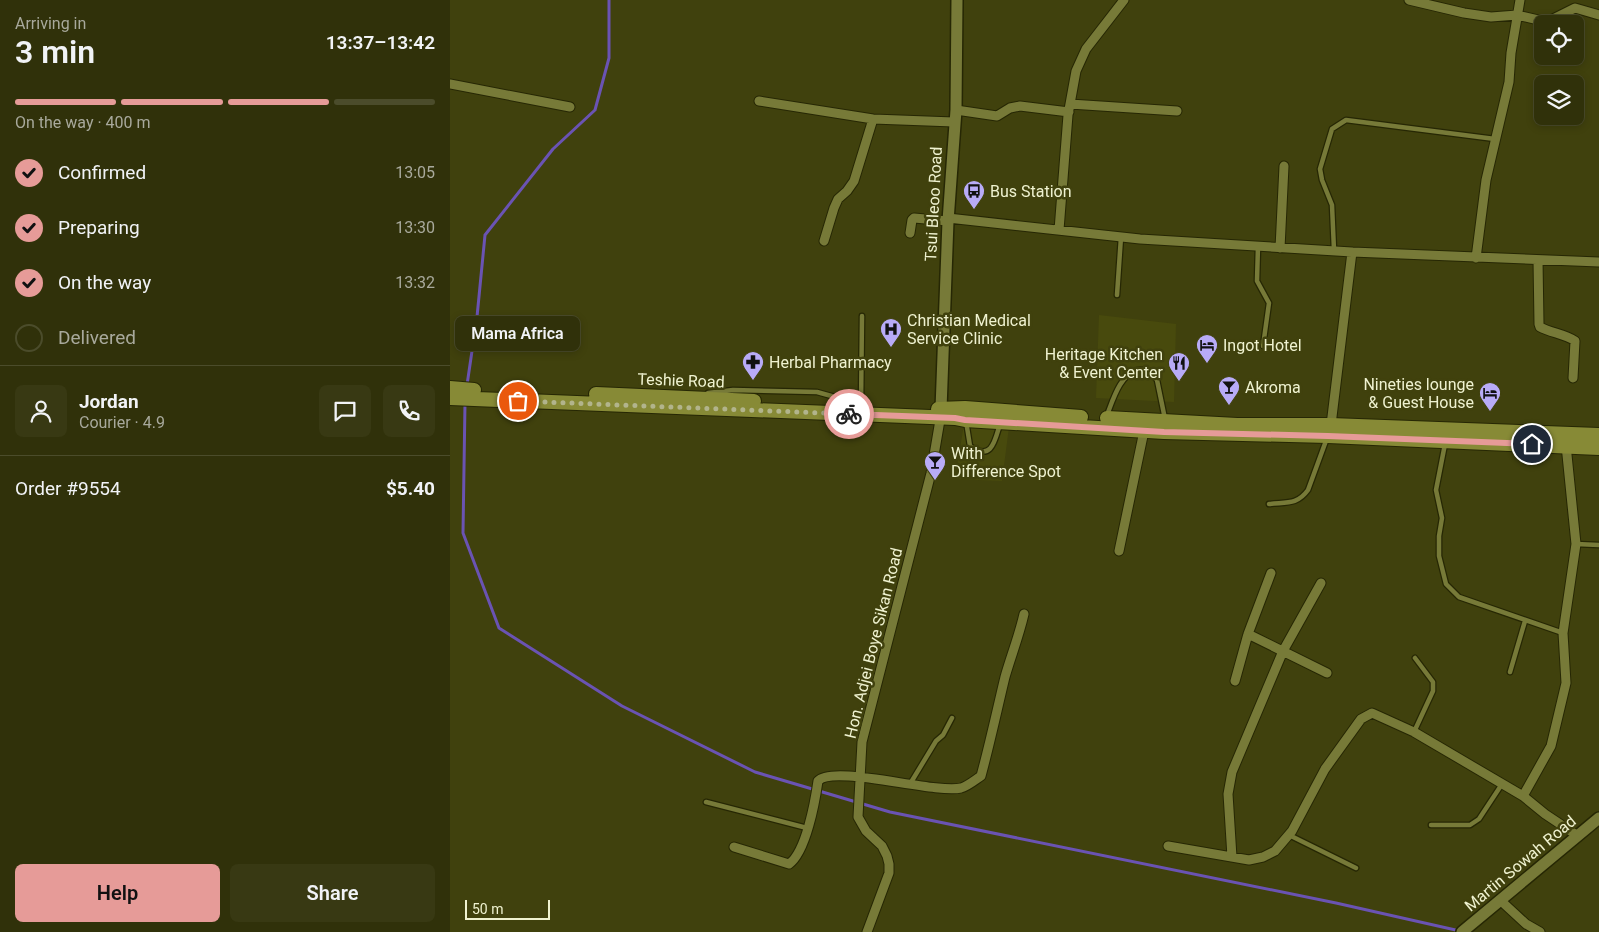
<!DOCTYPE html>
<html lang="en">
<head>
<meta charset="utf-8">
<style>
  :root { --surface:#30310a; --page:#383913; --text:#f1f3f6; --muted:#a8a99c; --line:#4b4c2b; --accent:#e69b98 }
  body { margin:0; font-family:Roboto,sans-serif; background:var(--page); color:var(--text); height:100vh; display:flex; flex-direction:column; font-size:19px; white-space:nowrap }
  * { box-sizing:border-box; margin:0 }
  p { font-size:16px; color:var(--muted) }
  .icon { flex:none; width:28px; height:28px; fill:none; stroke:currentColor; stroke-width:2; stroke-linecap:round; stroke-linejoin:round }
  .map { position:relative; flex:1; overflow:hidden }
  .drawer { display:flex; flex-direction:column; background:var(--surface); width:450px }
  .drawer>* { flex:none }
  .tools { position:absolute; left:1084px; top:15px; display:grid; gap:10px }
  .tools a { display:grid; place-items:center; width:50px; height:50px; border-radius:8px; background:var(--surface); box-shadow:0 2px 8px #0003,0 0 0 1px var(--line); font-size:25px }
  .scale { position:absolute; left:15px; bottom:12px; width:85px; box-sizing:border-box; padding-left:5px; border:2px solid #eff2d0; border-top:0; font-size:14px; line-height:18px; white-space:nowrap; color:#eff2d0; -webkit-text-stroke:4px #40410d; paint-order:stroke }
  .pin { position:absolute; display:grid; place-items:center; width:42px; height:42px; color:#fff; margin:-21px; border:2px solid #fff; border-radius:50%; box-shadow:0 1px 5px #0007 }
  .courier { position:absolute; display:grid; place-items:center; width:50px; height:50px; margin:-25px; border:4px solid #e69b98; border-radius:50%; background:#fff; color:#222; box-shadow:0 1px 6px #0007 }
  .bubble { position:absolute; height:35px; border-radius:8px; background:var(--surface); box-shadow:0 2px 8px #0003,0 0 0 1px var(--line); font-size:16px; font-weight:600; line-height:35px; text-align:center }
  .head em { font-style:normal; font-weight:600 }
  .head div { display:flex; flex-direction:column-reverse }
  .head { display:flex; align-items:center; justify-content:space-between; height:85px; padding:0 15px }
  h1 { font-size:32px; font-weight:600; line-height:38px }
  .bar { display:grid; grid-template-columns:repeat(4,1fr); gap:8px 5px; align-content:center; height:60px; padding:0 15px }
  .bar i { height:6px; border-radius:4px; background:var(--line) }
  .bar .selected { background:var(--accent) }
  .bar p { grid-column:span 4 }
  .line { display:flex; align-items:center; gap:12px; padding:0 15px; border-top:1px solid var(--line) }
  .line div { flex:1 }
  .round { display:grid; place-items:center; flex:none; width:52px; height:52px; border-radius:8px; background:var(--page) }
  ol { padding:0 15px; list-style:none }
  li { display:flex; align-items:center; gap:15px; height:55px }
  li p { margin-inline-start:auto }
  li .icon { padding:5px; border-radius:50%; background:var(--accent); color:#111; stroke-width:4 }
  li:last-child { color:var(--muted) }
  li i { width:28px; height:28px; border:2px solid var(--line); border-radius:50% }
  .action { display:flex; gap:10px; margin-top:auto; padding:10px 15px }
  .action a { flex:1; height:58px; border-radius:8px; background:var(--accent); color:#111; font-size:20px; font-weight:600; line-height:58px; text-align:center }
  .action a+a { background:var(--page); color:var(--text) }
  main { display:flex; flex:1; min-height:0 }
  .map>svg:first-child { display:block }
  .built { fill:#484a0d }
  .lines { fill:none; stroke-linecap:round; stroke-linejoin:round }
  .stream { stroke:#6a53b3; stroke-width:3 }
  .service-casing { stroke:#262704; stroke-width:7 }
  .minor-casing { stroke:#262704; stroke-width:11 }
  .tertiary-casing { stroke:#262704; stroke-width:14 }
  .primary-casing { stroke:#262704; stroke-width:16 }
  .service { stroke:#777a38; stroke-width:4.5 }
  .minor { stroke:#777a38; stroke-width:9 }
  .tertiary { stroke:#777a38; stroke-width:11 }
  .primary { stroke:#878a36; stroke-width:14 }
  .done { stroke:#b2b48c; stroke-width:5; stroke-dasharray:0 9 }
  .route { stroke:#e69b98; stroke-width:6 }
  .labels { text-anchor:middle; stroke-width:5; stroke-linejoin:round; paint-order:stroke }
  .poi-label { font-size:16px; fill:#eff2d0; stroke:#40410d; text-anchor:start }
  .street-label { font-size:16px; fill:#eff2d0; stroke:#40410d }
</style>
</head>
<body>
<main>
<section class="drawer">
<div class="head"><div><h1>3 min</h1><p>Arriving in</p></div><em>13:37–13:42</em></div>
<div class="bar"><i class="selected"></i><i class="selected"></i><i class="selected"></i><i></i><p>On the way · 400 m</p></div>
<ol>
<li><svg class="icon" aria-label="check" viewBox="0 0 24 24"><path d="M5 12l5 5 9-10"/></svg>Confirmed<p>13:05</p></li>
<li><svg class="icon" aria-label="check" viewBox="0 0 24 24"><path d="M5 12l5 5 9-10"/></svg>Preparing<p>13:30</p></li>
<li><svg class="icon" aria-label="check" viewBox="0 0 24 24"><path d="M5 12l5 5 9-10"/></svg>On the way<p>13:32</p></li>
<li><i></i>Delivered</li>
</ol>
<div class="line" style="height:90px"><a class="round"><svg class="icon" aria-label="person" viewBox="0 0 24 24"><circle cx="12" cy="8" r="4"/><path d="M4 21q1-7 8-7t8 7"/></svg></a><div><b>Jordan</b><p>Courier · 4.9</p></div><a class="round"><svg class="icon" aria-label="chat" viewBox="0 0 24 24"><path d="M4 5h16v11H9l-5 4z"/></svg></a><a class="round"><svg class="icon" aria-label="phone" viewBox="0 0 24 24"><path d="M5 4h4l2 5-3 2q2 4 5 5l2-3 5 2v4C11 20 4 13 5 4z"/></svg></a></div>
<div class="line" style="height:65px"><div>Order #9554</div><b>$5.40</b></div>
<div class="action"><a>Help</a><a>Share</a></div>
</section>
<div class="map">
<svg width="1149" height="932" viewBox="0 0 1149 932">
  <rect width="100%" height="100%" fill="#40410d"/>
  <!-- built -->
  <path class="built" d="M 649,315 L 726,324 L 724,402 L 646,398 Z
    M 514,424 L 559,427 L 552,481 L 505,479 Z"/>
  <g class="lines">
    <!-- stream -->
    <path class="stream" d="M 17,385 L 27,317 L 35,235 L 103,149 L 145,110 L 159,58 L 159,0
      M 15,403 L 13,533 L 49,628 L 172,706 L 305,772 L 440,812 L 886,903 L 1010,931"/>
    <!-- service casing -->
    <g class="service-casing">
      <path id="service" d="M 808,246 L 807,281 L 819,303 L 813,346
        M 884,250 L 882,205 L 872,180 L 870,169 L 882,129 L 896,120 L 1045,139
        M 667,295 L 671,237
        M 258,393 L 283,390 L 367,392 L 385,397 L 396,406
        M 411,406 L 412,316
        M 657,415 C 663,400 670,374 688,370 C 691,369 696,371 700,371 L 707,380 L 715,419
        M 516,421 L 520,446 C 542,462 545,440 550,424
        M 995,444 L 986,490 L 992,518 L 989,536 L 989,556 L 996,584 L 1009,597 L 1113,633
        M 819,504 C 837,502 847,505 858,490 L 877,438
        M 1126,544 L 1149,545
        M 1060,672 L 1075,621
        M 964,732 L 983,691 L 983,682 L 965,658
        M 460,784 L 486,741 L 493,735 L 502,718
        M 256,802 L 357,828
        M 981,825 L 1020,825 L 1029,819 L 1052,784
        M 839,835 L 906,868"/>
    </g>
    <!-- minor casing -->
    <g class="minor-casing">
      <path id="minor" d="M 959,0 L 1014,13 L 1041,17 L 1067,15 L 1097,22 L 1125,8 L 1149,15
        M 0,84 L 120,107
        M 309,101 L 423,119 L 504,122
        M 620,104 L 727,111
        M 506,110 L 547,116 L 560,108 L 570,106 L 619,112
        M 498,218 L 690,239 L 902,252 L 1149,262
        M 609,230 L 618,115 L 626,71 L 636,49 L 674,0
        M 460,233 L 462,220 L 464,218 L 498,221
        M 374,241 L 384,208 L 388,199 L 397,191 L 404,181 L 423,119
        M 830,248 L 834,166
        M 1026,258 L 1036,180 L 1059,82 L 1061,53 L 1070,0
        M 1088,260 L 1089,324 L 1090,327 C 1101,333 1115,334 1125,341 L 1123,378
        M 881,425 L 902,252
        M 1116,445 L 1126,544 L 1113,633 L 1116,683 L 1101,746 L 1073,796 L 1095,814 L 1128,836
        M 669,551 L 694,431
        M 798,634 L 877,673
        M 785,681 L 798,634 L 821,573
        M 718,846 L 799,860 L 813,857 L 825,851 L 842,831 L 875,769 L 911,719 L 922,713 L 964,732 L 1073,796
        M 284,847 L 339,864 C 356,852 365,802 368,781 C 383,764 484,794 511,788 C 518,786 525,780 531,776 C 540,743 547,710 555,677 C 561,656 569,636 574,614
        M 782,857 L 778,794 L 782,772 L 833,651 L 871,583
        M 1050,900 L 1076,924 L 1090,932
        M 417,932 L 439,873 L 439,864 L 437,856 L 432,846 L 416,831 L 408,817 L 412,742 L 481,473 L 491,414"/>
    </g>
    <!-- tertiary casing -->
    <g class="tertiary-casing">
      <path id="tertiary" d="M 491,409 L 498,221 L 506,110 L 507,0
        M 1012,932 L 1149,818"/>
    </g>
    <!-- primary casing -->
    <g class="primary-casing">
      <path id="primary" d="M 0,388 L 24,390
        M 146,394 L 304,401
        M 0,398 L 505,418 L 515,420 L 714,432 L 878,436 L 1149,448
        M 488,409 L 515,408 L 631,417
        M 657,418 L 787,425 L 881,425 L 1149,435"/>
    </g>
    <!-- service -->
    <use href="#service" class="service"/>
    <!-- minor -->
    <use href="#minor" class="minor"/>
    <!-- tertiary -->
    <use href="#tertiary" class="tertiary"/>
    <!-- primary -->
    <use href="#primary" class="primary"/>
  </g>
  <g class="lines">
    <!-- done -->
    <path class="done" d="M 68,401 L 399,414"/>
    <!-- route -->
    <path class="route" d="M 399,414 L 505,418 L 515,420 L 714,432 L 878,436 L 1082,444"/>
  </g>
  <!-- icons -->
  <defs>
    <g id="bus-pin" transform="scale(1.125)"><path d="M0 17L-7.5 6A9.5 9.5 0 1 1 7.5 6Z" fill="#b8abf7" stroke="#40410d"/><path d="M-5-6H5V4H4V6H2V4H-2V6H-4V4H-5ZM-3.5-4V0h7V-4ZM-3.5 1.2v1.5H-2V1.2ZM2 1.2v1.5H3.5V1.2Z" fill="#111"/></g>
    <g id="hospital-pin" transform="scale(1.125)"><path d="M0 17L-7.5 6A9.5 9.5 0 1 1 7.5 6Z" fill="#b8abf7" stroke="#40410d"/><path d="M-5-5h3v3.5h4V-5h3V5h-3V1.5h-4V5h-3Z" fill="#111"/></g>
    <g id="hotel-pin" transform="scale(1.125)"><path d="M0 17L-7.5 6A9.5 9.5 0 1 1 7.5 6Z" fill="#b8abf7" stroke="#40410d"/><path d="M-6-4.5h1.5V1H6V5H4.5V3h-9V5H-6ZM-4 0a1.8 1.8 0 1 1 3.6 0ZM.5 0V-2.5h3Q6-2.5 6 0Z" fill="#111"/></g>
    <g id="pharmacy-pin" transform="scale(1.125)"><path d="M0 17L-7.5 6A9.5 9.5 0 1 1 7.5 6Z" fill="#b8abf7" stroke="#40410d"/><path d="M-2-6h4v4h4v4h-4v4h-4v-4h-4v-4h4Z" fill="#111"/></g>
    <g id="restaurant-pin" transform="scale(1.125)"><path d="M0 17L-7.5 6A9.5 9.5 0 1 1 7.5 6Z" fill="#b8abf7" stroke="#40410d"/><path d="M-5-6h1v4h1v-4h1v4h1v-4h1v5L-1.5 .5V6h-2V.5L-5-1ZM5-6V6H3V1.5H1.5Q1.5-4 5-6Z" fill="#111"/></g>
    <g id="bar-pin" transform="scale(1.125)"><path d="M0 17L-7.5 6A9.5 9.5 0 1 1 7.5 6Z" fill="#b8abf7" stroke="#40410d"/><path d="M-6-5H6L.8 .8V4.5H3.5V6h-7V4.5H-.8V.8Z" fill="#111"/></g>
  </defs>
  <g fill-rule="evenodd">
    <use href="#bus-pin" x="524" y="191"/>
    <use href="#hospital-pin" x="441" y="329"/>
    <use href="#hotel-pin" x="757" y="345"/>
    <use href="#pharmacy-pin" x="303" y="362"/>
    <use href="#restaurant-pin" x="729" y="363"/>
    <use href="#bar-pin" x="779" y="387"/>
    <use href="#hotel-pin" x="1040" y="393"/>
    <use href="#bar-pin" x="485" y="462"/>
  </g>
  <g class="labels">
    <!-- poi labels -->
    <g class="poi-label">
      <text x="540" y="197">Bus Station</text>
      <text x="457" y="326">Christian Medical<tspan x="457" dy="18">Service Clinic</tspan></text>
      <text x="773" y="351">Ingot Hotel</text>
      <text x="713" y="360" text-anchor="end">Heritage Kitchen<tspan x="713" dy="18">&amp; Event Center</tspan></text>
      <text x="319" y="368">Herbal Pharmacy</text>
      <text x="1024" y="390" text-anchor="end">Nineties lounge<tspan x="1024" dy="18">&amp; Guest House</tspan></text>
      <text x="795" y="393">Akroma</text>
      <text x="501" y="459">With<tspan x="501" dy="18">Difference Spot</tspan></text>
    </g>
    <!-- street labels -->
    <g class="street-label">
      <text transform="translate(483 204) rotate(-87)" y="6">Tsui Bleoo Road</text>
      <text transform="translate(231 380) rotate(2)" y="6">Teshie Road</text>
      <text transform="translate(423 643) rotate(-76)" y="6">Hon. Adjei Boye Sikan Road</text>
      <text transform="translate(1070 863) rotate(-40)" y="6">Martin Sowah Road</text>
    </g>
  </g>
</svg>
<div class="tools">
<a><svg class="icon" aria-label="locate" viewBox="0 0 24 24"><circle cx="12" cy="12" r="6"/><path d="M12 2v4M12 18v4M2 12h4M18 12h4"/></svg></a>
<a><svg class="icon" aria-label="layers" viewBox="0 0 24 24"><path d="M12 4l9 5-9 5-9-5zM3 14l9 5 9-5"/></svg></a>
</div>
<div class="scale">50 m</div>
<div class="pin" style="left:68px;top:401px;background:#ea580c"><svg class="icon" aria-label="bag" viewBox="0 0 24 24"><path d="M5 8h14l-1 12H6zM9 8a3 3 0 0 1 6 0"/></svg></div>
<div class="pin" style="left:1082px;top:444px;background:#1f2937"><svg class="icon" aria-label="home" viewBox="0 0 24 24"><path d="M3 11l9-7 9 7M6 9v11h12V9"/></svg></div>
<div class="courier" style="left:399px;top:414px"><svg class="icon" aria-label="bike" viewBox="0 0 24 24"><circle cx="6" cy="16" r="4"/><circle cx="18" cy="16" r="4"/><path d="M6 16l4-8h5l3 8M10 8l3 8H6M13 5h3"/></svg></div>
<div class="bubble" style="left:5px;top:316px;width:125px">Mama Africa</div>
</div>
</main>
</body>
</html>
